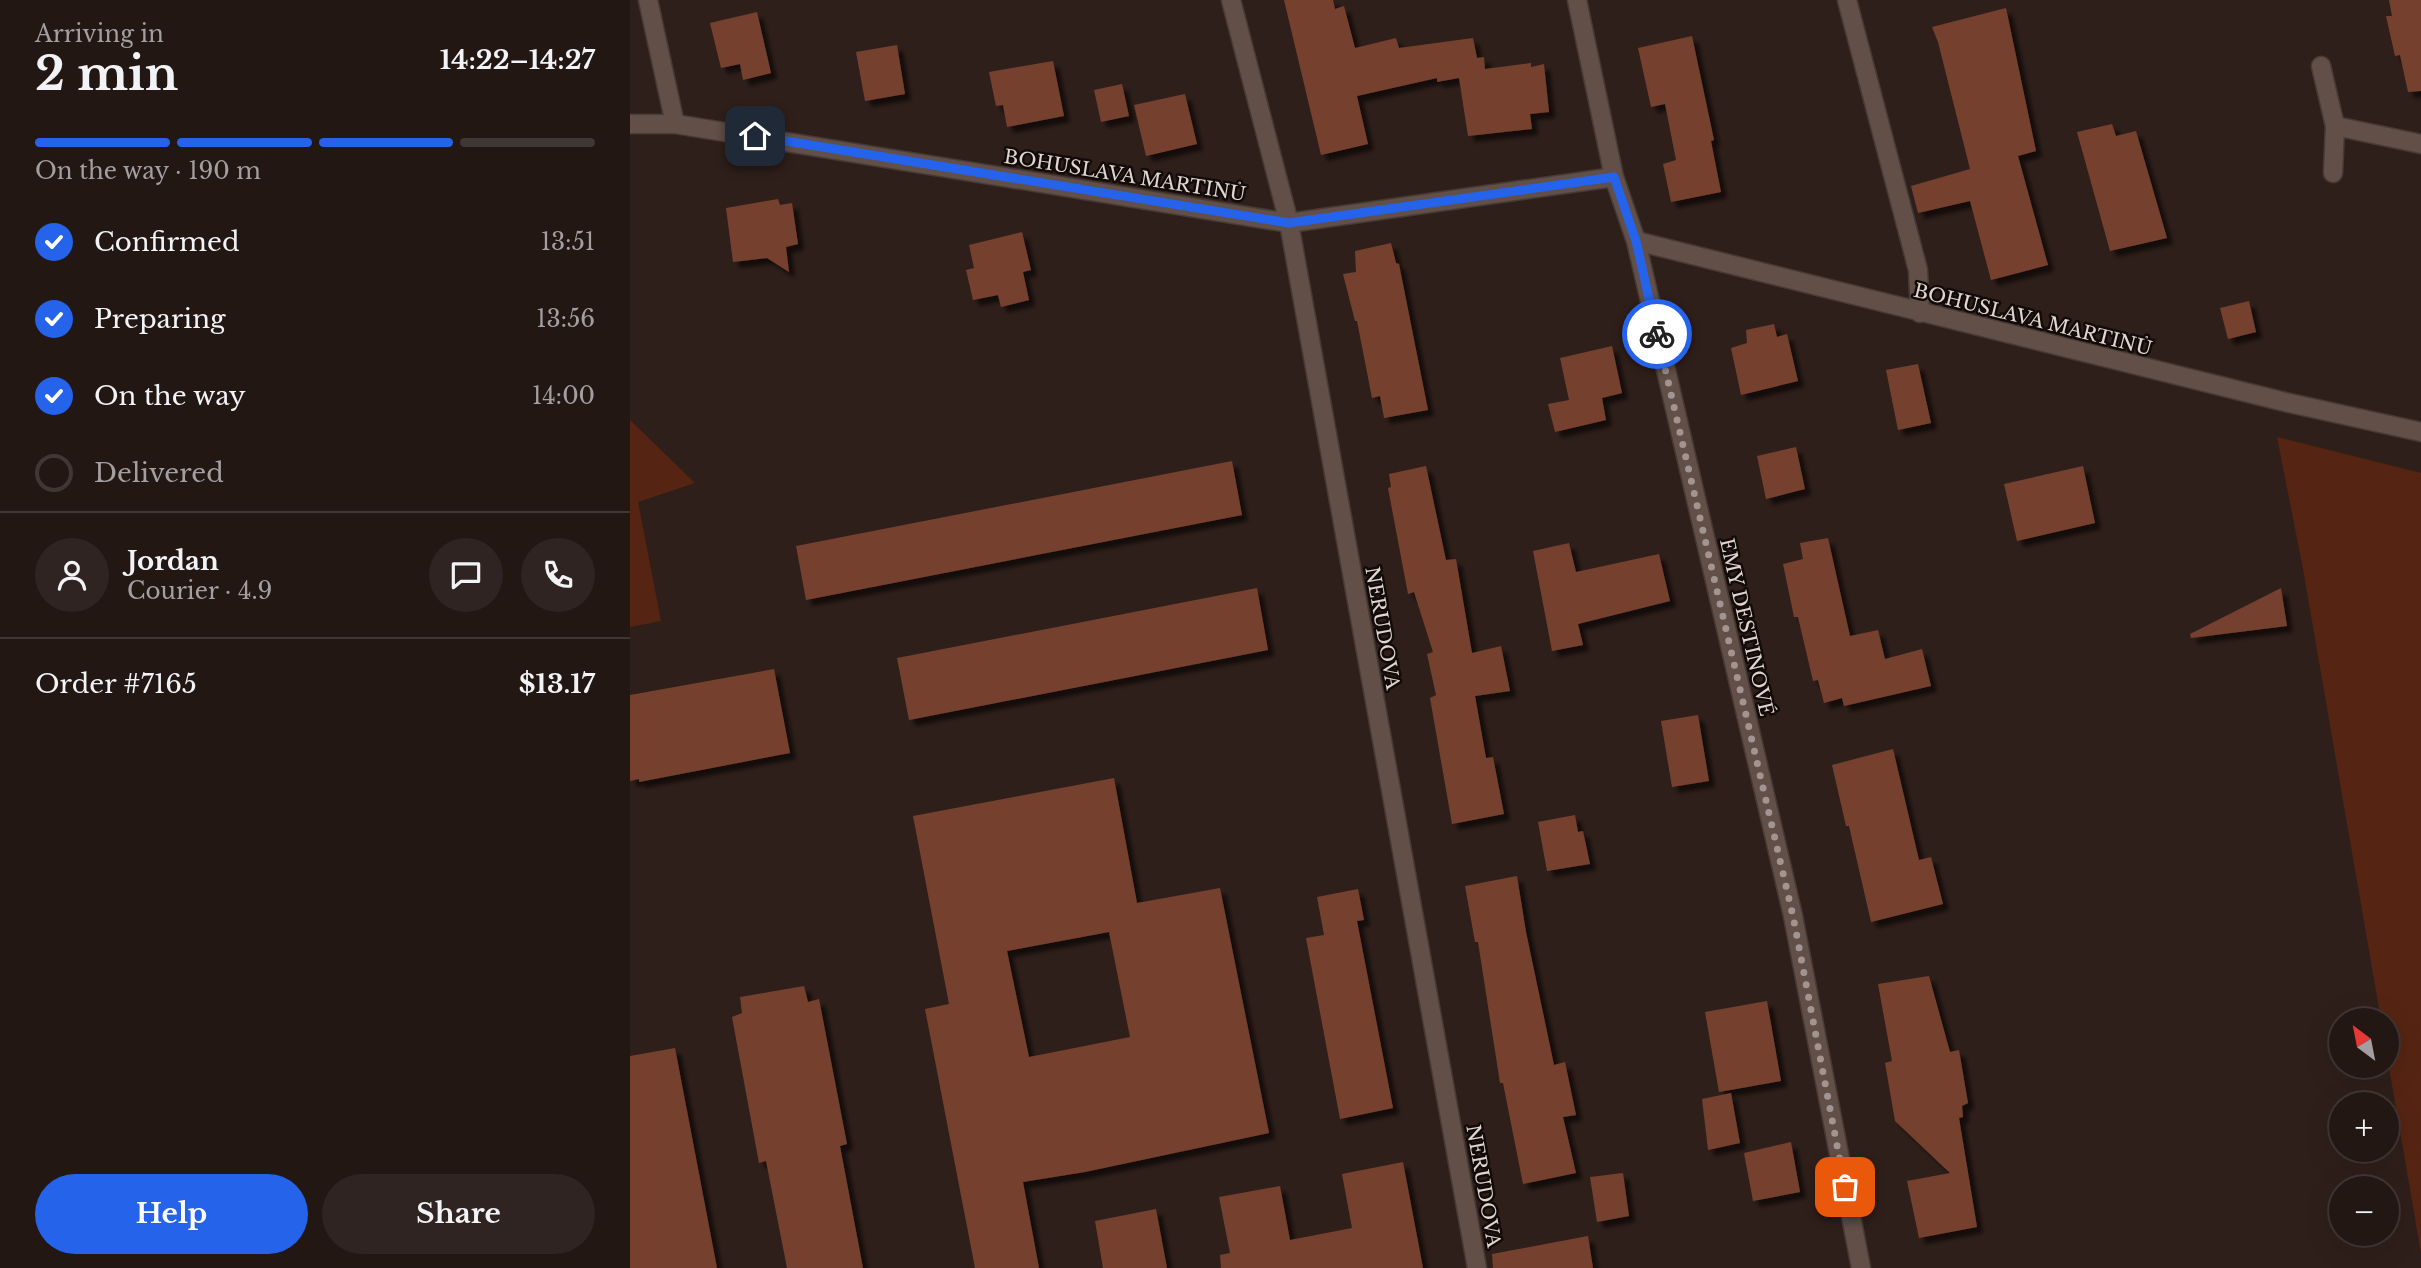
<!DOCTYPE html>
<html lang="en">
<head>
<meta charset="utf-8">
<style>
  :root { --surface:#231714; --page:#2f2422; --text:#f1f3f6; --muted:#a39fa0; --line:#403634; --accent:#2563eb }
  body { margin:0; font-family:"Libre Baskerville",serif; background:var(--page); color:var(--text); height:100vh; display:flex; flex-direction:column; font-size:26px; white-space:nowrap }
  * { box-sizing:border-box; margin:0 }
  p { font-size:23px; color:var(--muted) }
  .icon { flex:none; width:38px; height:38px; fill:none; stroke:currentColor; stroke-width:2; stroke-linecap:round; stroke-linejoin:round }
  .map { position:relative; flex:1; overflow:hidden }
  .details { display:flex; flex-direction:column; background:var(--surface); width:630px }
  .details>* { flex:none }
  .needle { width:46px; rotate:328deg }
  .buttons { position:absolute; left:1699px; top:1008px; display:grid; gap:14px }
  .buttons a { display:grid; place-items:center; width:70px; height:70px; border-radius:50%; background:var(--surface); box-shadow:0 7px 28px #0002,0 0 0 2px var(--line); font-size:35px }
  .pin { position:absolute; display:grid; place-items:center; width:60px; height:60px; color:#fff; margin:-30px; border-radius:14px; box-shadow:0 4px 10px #0006 }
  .courier { position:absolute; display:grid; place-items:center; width:70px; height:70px; margin:-35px; border:5px solid #2563eb; border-radius:50%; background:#fff; color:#222; box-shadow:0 2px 9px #0007 }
  .summary em { font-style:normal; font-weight:700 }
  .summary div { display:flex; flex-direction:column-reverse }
  .summary { display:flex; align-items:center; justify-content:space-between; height:119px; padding:0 35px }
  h1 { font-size:46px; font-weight:700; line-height:52px }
  .bar { display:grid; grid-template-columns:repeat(4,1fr); gap:10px 7px; align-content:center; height:84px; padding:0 35px }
  .bar i { height:9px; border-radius:5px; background:var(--line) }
  .bar .current { background:var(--accent) }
  .bar p { grid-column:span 4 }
  .line { display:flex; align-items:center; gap:18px; padding:0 35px; border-top:2px solid var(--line) }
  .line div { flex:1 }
  .round { display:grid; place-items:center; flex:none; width:74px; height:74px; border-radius:37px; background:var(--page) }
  ol { padding:0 35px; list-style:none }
  li { display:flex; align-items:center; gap:21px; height:77px }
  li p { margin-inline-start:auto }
  li .icon { padding:7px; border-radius:50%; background:var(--accent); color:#fff; stroke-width:4 }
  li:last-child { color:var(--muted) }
  li i { width:38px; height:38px; border:4px solid var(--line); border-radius:50% }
  .action { display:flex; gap:14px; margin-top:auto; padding:14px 35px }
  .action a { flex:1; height:80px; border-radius:42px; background:var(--accent); color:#fff; font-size:28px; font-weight:700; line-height:80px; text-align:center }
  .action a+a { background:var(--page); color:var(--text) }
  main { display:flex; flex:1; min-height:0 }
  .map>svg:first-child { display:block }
  .green { fill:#562412 }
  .building { fill:#76402d; fill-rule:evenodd; filter:url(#shadow) }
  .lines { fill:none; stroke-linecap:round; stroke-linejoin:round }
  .street-casing { stroke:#463a36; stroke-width:21 }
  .street { stroke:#614f48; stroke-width:18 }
  .done { stroke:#a29591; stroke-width:7; stroke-dasharray:0 12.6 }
  .route { stroke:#2563eb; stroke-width:9 }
  .labels { text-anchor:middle; stroke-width:5; stroke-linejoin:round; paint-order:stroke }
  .street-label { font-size:19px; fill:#e0d5d1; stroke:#120b08 }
</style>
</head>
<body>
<main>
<section class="details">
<div class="summary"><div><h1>2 min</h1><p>Arriving in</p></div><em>14:22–14:27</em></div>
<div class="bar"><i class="current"></i><i class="current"></i><i class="current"></i><i></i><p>On the way · 190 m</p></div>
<ol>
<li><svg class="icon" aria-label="check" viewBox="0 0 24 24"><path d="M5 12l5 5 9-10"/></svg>Confirmed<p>13:51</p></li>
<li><svg class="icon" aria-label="check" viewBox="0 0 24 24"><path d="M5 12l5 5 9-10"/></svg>Preparing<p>13:56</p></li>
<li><svg class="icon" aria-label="check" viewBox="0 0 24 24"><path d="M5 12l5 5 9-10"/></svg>On the way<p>14:00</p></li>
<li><i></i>Delivered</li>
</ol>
<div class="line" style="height:126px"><a class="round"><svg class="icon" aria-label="person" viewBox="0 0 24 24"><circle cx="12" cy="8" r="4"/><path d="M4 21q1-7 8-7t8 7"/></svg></a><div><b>Jordan</b><p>Courier · 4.9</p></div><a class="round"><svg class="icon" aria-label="chat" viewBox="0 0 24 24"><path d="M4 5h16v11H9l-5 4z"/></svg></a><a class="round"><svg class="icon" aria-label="phone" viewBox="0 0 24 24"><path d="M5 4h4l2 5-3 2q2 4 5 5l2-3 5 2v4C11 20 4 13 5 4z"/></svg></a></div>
<div class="line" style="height:91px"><div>Order #7165</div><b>$13.17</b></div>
<div class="action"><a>Help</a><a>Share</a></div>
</section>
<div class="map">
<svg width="1791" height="1268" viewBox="0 0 1791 1268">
  <defs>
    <filter id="shadow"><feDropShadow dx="6" dy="6" stdDeviation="2" flood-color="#0009"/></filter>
  </defs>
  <rect width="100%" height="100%" fill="#2f1f1a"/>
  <!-- green -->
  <path class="green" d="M 0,420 L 65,483 L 8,502 L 31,621 L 0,627 Z
    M 1647,437 L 1791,473 L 1791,1253 L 1757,1056 L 1757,1020 L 1751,1020 L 1673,569 Z"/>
  <!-- building -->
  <path class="building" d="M 654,0 L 703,0 L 705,9 L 714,6 L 725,48 L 766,38 L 769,48 L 843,38 L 847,58 L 854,57 L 855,69 L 901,63 L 901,67 L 914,64 L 919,112 L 900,114 L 902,129 L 838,136 L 829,78 L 807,82 L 807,78 L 727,96 L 738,144 L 691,155 Z
    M 1759,0 L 1791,0 L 1791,91 L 1778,92 L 1770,55 L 1765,56 L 1756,16 L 1762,16 Z
    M 1376,8 L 1406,151 L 1388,156 L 1418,265 L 1361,280 L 1340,201 L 1288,213 L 1281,186 L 1340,169 L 1308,42 L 1302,27 Z
    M 127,12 L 141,73 L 113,80 L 110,64 L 91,68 L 80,23 Z
    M 1062,36 L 1084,140 L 1081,141 L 1091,192 L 1041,202 L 1033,164 L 1046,160 L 1035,104 L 1021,107 L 1008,48 Z
    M 267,45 L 275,94 L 235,101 L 226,52 Z
    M 423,61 L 434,116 L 377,127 L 373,105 L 366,106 L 359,72 Z
    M 492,84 L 499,116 L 471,122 L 464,90 Z
    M 555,94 L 567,144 L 516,156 L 504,105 Z
    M 1482,124 L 1486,136 L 1506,131 L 1537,238 L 1480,251 L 1447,132 Z
    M 148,199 L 150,205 L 162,203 L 168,244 L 156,247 L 159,272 L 137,258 L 103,262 L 96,208 Z
    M 392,232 L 401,270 L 393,272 L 399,300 L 371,307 L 368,295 L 343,300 L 336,270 L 344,268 L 339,245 Z
    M 761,243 L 766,263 L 769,264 L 798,410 L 754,418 L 750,396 L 742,398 L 727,321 L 725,321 L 713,274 L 726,272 L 725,251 Z
    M 1619,301 L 1626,332 L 1598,339 L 1590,308 Z
    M 1144,324 L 1147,337 L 1157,334 L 1168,381 L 1111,395 L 1101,348 L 1117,343 L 1116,330 Z
    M 982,346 L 992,393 L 972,398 L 976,420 L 925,432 L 918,404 L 939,400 L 930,358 Z
    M 1288,364 L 1301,423 L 1268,430 L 1256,370 Z
    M 1166,447 L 1175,489 L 1136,499 L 1127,456 Z
    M 602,461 L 612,515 L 176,600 L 166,546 Z
    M 796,466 L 816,560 L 826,559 L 842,653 L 871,646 L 880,691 L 845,696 L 856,758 L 863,757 L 874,814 L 822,824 L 800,698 L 806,695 L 797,654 L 803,652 L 784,592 L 778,594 L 758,488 L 761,487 L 759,474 Z
    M 1453,466 L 1465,523 L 1387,541 L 1374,484 Z
    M 1198,538 L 1220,636 L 1248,630 L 1255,659 L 1292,649 L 1301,686 L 1214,706 L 1212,698 L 1194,703 L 1188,680 L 1183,681 L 1168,617 L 1164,617 L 1153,564 L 1173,559 L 1170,543 Z
    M 939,543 L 946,572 L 1029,554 L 1040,601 L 948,624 L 953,645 L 922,651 L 903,551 Z
    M 627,588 L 638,650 L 279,720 L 267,658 Z
    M 1651,588 L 1657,626 L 1561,638 L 1560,634 Z
    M 144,669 L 160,753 L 9,782 L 9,779 L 0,781 L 0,695 Z
    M 1068,715 L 1079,781 L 1042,787 L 1031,721 Z
    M 1263,749 L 1289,860 L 1301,857 L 1313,904 L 1241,922 L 1219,826 L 1216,826 L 1202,765 Z
    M 484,778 L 507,903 L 590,888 L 639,1133 L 455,1172 L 393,1182 L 409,1268 L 345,1268 L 295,1009 L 319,1004 L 283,816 ZM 479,932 L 500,1037 L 399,1057 L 377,951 Z
    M 945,815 L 948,832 L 953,831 L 960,864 L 917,871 L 908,822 Z
    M 887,876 L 896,932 L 924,1065 L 935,1062 L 946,1115 L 933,1117 L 946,1173 L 893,1184 L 873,1083 L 870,1083 L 848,942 L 845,942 L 835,886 Z
    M 728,889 L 734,920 L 727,921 L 763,1108 L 710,1119 L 676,938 L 694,935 L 687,897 Z
    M 1299,976 L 1320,1052 L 1329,1050 L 1338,1103 L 1332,1106 L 1333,1117 L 1329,1118 L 1347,1227 L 1289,1238 L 1277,1181 L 1320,1173 L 1265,1121 L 1255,1063 L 1262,1061 L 1248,984 Z
    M 174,986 L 178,1002 L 189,999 L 217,1144 L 210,1146 L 233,1268 L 157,1268 L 136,1161 L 129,1163 L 102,1017 L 112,1013 L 110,997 Z
    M 1137,1001 L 1151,1081 L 1089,1092 L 1075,1012 Z
    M 45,1048 L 87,1268 L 0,1268 L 0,1056 Z
    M 1101,1093 L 1110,1143 L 1078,1150 L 1072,1099 Z
    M 1161,1142 L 1170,1192 L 1123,1201 L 1114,1153 Z
    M 773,1162 L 793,1268 L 591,1268 L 590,1255 L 600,1253 L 589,1197 L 650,1186 L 660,1240 L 722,1228 L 712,1174 Z
    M 993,1173 L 999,1216 L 967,1222 L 960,1177 Z
    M 526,1209 L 537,1268 L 473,1268 L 465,1221 Z
    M 958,1236 L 963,1268 L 863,1268 L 862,1254 Z"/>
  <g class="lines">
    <!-- street casing -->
    <g class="street-casing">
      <path id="street" d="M 18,0 L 45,124
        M 601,0 L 659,223 L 847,1268
        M 947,0 L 984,177 L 1006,241 L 1163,916 L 1231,1268
        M 1217,0 L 1288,270 L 1290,313
        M 1691,66 L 1705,126 L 1703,173
        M 0,124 L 45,124 L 659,223 L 984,177
        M 1705,126 L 1791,144
        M 1006,241 L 1655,402 L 1791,432"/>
    </g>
    <!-- street -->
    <use href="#street" class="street"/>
  </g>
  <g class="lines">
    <!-- done -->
    <path class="done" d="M 1027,334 L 1163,916 L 1215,1187"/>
    <!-- route -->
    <path class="route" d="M 125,136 L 659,223 L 984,177 L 1006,241 L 1027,334"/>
  </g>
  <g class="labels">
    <!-- street labels -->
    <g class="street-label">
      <text transform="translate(495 175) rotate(9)" y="7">BOHUSLAVA MARTINŮ</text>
      <text transform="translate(1403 319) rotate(14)" y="7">BOHUSLAVA MARTINŮ</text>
      <text transform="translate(1117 627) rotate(77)" y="7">EMY DESTINOVÉ</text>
      <text transform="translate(753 628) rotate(80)" y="7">NERUDOVA</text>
      <text transform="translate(854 1186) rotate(80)" y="7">NERUDOVA</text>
    </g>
  </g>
</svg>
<div class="buttons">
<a><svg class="needle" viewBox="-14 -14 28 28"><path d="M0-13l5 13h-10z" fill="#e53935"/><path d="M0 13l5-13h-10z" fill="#a39fa0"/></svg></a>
<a>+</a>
<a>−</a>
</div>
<div class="pin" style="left:1215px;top:1187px;background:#ea580c"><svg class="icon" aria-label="bag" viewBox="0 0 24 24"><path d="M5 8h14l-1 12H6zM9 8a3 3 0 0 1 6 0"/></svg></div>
<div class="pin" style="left:125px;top:136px;background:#1f2937"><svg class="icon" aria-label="home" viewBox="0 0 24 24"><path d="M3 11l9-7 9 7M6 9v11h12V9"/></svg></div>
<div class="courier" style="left:1027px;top:334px"><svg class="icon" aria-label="bike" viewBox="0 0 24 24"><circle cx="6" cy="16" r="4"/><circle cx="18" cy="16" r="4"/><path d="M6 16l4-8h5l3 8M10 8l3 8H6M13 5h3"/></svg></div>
</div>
</main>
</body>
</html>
